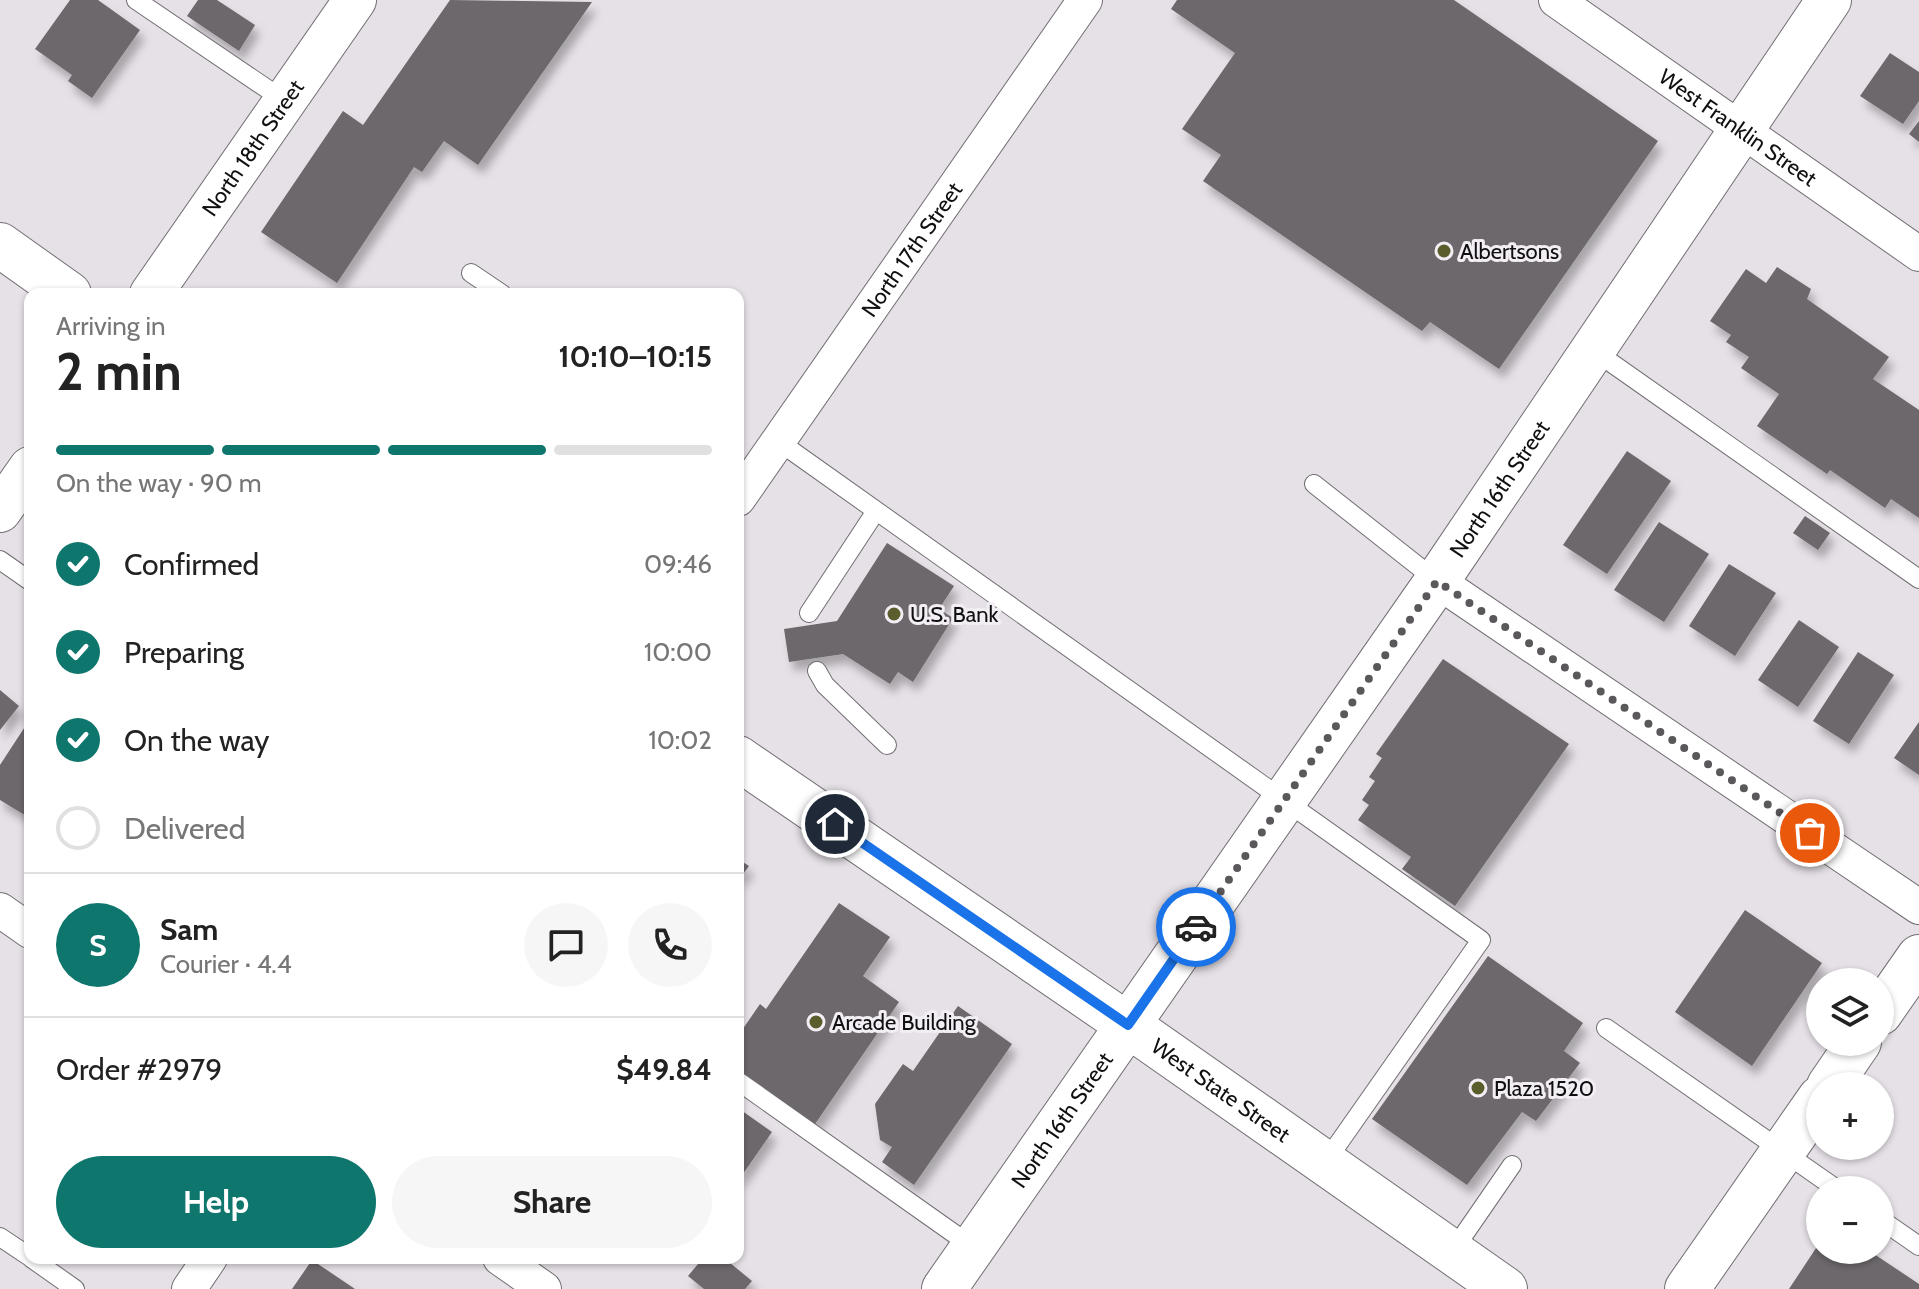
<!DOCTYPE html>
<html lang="en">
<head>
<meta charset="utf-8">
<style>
  :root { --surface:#fff; --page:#f6f6f6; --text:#222; --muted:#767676; --line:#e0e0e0; --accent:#0f766e }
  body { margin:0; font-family:Cabin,sans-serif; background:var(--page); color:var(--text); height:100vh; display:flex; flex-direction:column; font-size:30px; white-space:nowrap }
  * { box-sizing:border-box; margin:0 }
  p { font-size:26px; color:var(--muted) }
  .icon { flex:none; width:44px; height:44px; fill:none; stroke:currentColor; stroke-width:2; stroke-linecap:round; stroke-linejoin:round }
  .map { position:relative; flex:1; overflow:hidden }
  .details { position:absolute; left:24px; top:288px; width:720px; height:976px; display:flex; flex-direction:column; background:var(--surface); border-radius:16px; box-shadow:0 2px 6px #0004 }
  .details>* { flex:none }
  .buttons { position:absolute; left:1806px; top:968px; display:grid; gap:16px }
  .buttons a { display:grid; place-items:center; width:88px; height:88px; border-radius:50%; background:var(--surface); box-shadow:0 2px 6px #0004; font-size:40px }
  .pin { position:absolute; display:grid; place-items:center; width:68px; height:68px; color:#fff; margin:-34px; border:4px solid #fff; border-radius:50%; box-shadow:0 2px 8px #0007 }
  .courier { position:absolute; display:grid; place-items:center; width:80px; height:80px; margin:-40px; border:6px solid #1a73e8; border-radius:50%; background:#fff; color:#222; box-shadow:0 2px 10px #0007 }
  .overview em { font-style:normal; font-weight:700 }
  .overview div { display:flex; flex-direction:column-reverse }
  .overview { display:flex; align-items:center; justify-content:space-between; height:136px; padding:0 32px }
  h1 { font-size:52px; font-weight:700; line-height:60px }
  .bar { display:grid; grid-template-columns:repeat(4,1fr); gap:12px 8px; align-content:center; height:96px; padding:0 32px }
  .bar i { height:10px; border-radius:6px; background:var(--line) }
  .bar .current { background:var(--accent) }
  .bar p { grid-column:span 4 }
  .line { display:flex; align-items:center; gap:20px; padding:0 32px; border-top:2px solid var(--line) }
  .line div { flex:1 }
  .round { display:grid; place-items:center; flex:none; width:84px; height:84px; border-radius:42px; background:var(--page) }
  ol { padding:0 32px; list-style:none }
  li { display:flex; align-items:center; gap:24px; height:88px }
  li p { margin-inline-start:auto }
  li .icon { padding:8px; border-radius:50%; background:var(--accent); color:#fff; stroke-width:4 }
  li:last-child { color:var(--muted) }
  li i { width:44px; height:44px; border:4px solid var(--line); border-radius:50% }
  .primary-button { display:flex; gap:16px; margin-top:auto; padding:16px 32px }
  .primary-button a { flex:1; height:92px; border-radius:48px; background:var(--accent); color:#fff; font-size:32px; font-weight:700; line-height:92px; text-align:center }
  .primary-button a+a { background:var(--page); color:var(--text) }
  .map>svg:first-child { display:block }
  .building { fill:#6c676c; filter:url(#shadow) }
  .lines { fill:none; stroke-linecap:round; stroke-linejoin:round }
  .service-casing { stroke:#726e73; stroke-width:20 }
  .minor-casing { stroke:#726e73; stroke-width:36 }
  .tertiary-casing { stroke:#726e73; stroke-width:44 }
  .secondary-casing { stroke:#726e73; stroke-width:46 }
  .service { stroke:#fff; stroke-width:18 }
  .minor { stroke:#fff; stroke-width:34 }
  .tertiary { stroke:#fff; stroke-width:42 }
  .secondary { stroke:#fff; stroke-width:44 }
  .done { stroke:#5b585c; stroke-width:8; stroke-dasharray:0 14.4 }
  .route { stroke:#1a73e8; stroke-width:10 }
  .poi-dot { fill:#5b5e2c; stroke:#f3eef4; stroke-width:3 }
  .labels { text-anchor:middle; stroke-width:6; stroke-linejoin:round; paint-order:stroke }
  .street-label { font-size:22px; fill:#100f11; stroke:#f3eef4 }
  .poi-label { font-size:22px; fill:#100f11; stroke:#f3eef4; text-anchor:start }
</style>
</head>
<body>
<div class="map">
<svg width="1919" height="1289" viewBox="0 0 1919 1289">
  <defs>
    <filter id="shadow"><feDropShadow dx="5" dy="9" stdDeviation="4" flood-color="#0004"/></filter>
  </defs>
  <rect width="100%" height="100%" fill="#e6e1e7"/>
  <!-- building -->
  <path class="building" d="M 70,0 L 98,0 L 140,30 L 92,98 L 68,81 L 72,75 L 35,49 Z
    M 198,0 L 217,0 L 255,25 L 239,51 L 187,16 Z
    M 450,0 L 592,2 L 478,165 L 444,141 L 422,172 L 414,167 L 337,283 L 261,232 L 343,111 L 363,125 Z
    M 1177,0 L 1454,0 L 1658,141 L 1499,369 L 1430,322 L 1422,331 L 1203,181 L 1221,155 L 1182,129 L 1235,53 L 1171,9 Z
    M 1890,53 L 1919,72 L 1919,101 L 1903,124 L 1860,96 Z
    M 1919,121 L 1919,142 L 1909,134 Z
    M 1777,267 L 1811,289 L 1807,299 L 1889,357 L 1873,379 L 1919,410 L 1919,518 L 1891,499 L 1885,508 L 1830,470 L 1827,474 L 1757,426 L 1779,394 L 1741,368 L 1749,357 L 1726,342 L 1731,335 L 1710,321 L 1746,269 L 1766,283 Z
    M 1627,451 L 1671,481 L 1607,574 L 1563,545 Z
    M 1805,516 L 1830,533 L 1818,550 L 1793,533 Z
    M 1659,522 L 1709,554 L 1664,622 L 1614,590 Z
    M 887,543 L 954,586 L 939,609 L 953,618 L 913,682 L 898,672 L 890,684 L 843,654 L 789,662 L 784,629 L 837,621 Z
    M 1729,564 L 1776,593 L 1735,656 L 1689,626 Z
    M 1799,620 L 1839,647 L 1798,707 L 1758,680 Z
    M 1858,652 L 1894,675 L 1849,744 L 1813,721 Z
    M 1443,659 L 1569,744 L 1455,906 L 1402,869 L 1411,857 L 1358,820 L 1369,805 L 1362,800 L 1375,781 L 1369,777 L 1382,758 L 1376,754 Z
    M 0,690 L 19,706 L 0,730 Z
    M 30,719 L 30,814 L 28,817 L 0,800 L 0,765 Z
    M 1919,722 L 1919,775 L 1894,758 Z
    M 738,859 L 749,866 L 738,881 Z
    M 839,903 L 890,937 L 863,976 L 899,1002 L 815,1124 L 738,1072 L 738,1036 L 760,1004 L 766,1009 Z
    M 1745,910 L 1822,963 L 1752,1066 L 1675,1012 Z
    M 1488,956 L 1583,1023 L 1564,1051 L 1580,1063 L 1536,1121 L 1522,1112 L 1467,1185 L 1372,1119 Z
    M 958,1006 L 1012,1044 L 914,1185 L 882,1162 L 892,1147 L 880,1140 L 875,1104 L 903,1064 L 913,1071 Z
    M 738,1108 L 772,1132 L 738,1181 Z
    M 1820,1242 L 1820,1250 L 1868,1250 L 1919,1284 L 1919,1289 L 1789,1289 Z
    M 703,1258 L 724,1258 L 752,1281 L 745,1289 L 704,1289 L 688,1276 Z
    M 312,1260 L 355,1289 L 292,1289 Z"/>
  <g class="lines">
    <!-- service casing -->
    <g class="service-casing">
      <path id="service" d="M 136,0 L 285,101
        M 471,273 L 502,294
        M 1593,350 L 1919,579
        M 778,441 L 1481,940 L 1324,1164
        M 1314,484 L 1437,581
        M 0,560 L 30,581
        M 809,613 L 876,511
        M 817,671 L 825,685 L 887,745
        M 1606,1028 L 1838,1190
        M 738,1081 L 973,1247
        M 1880,1219 L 1919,1246
        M 0,1237 L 30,1257
        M 1452,1252 L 1512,1165
        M 31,1258 L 75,1289"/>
    </g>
    <!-- minor casing -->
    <g class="minor-casing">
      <g id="minor">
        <path id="s1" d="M 1556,0 L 1919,254"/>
        <path id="s2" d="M 738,499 L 1085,0"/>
        <path d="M 1437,581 L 1919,907"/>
        <path d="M 0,910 L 30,931"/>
        <path d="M 500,1258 L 544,1289"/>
        <path d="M 189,1289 L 210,1258"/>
      </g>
    </g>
    <!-- tertiary casing -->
    <g class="tertiary-casing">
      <g id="tertiary">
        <path id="s3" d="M 151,294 L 355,0"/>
        <path d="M 0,511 L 30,468"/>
      </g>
    </g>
    <!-- secondary casing -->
    <g class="secondary-casing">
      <g id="secondary">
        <path d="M 0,245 L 69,294"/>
        <path id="s4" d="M 738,758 L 1128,1025 L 1505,1289"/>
        <path d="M 1880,1013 L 1919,957"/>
        <path d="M 1829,1086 L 1859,1042"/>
        <path id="s5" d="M 944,1289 L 1437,581 L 1829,0"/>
        <path d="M 1687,1289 L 1820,1098"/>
      </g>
    </g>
    <!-- service -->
    <use href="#service" class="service"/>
    <!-- minor -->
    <use href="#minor" class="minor"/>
    <!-- tertiary -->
    <use href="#tertiary" class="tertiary"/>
    <!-- secondary -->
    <use href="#secondary" class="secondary"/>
  </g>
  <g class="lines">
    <!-- done -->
    <path class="done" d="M 1196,927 L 1437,581 L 1810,833"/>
    <!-- route -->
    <path class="route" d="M 835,824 L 1128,1025 L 1196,927"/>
  </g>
  <!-- markers -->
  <g class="poi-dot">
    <circle cx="1444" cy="251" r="8"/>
    <circle cx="894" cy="614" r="8"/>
    <circle cx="816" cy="1022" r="8"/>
    <circle cx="1478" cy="1088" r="8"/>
  </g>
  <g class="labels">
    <!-- street labels -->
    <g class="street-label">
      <text dy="8" stroke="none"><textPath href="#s1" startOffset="222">West Franklin Street</textPath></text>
      <text dy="8" stroke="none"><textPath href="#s3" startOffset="178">North 18th Street</textPath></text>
      <text dy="8" stroke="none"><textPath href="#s2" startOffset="304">North 17th Street</textPath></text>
      <text dy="8" stroke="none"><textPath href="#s5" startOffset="974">North 16th Street</textPath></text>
      <text dy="8" stroke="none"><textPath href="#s4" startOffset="586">West State Street</textPath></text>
      <text dy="8" stroke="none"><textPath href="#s5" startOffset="206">North 16th Street</textPath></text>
    </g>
    <!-- poi labels -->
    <g class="poi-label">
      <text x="1460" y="259">Albertsons</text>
      <text x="910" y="622">U.S. Bank</text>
      <text x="832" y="1030">Arcade Building</text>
      <text x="1494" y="1096">Plaza 1520</text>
    </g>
  </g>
</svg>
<div class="buttons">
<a><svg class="icon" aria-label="layers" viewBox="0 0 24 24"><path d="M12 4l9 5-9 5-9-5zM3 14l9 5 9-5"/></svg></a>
<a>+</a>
<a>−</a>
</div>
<div class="pin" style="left:1810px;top:833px;background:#ea580c"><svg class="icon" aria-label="bag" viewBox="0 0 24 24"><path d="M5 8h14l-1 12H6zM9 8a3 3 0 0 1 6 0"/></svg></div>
<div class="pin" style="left:835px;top:824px;background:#1f2937"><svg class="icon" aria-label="home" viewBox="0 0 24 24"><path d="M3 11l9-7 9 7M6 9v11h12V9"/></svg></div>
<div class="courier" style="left:1196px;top:927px"><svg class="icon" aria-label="car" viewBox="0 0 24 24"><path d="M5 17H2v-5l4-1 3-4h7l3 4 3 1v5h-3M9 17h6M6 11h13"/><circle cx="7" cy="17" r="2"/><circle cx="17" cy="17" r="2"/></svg></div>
<section class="details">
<div class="overview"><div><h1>2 min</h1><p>Arriving in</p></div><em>10:10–10:15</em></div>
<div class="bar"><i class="current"></i><i class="current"></i><i class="current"></i><i></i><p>On the way · 90 m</p></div>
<ol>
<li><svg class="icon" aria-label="check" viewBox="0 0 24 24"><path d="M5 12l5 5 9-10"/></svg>Confirmed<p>09:46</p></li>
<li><svg class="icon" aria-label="check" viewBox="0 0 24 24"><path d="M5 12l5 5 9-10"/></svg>Preparing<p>10:00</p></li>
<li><svg class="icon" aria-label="check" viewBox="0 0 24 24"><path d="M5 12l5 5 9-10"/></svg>On the way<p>10:02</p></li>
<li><i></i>Delivered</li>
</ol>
<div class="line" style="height:144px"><b class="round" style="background:var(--accent);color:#fff">S</b><div><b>Sam</b><p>Courier · 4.4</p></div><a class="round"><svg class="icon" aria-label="chat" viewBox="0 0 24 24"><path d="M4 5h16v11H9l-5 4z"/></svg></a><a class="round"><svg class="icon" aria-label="phone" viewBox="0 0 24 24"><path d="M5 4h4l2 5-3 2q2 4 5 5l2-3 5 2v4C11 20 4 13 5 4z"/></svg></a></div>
<div class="line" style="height:104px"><div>Order #2979</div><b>$49.84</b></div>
<div class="primary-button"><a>Help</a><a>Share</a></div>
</section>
</div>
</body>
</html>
